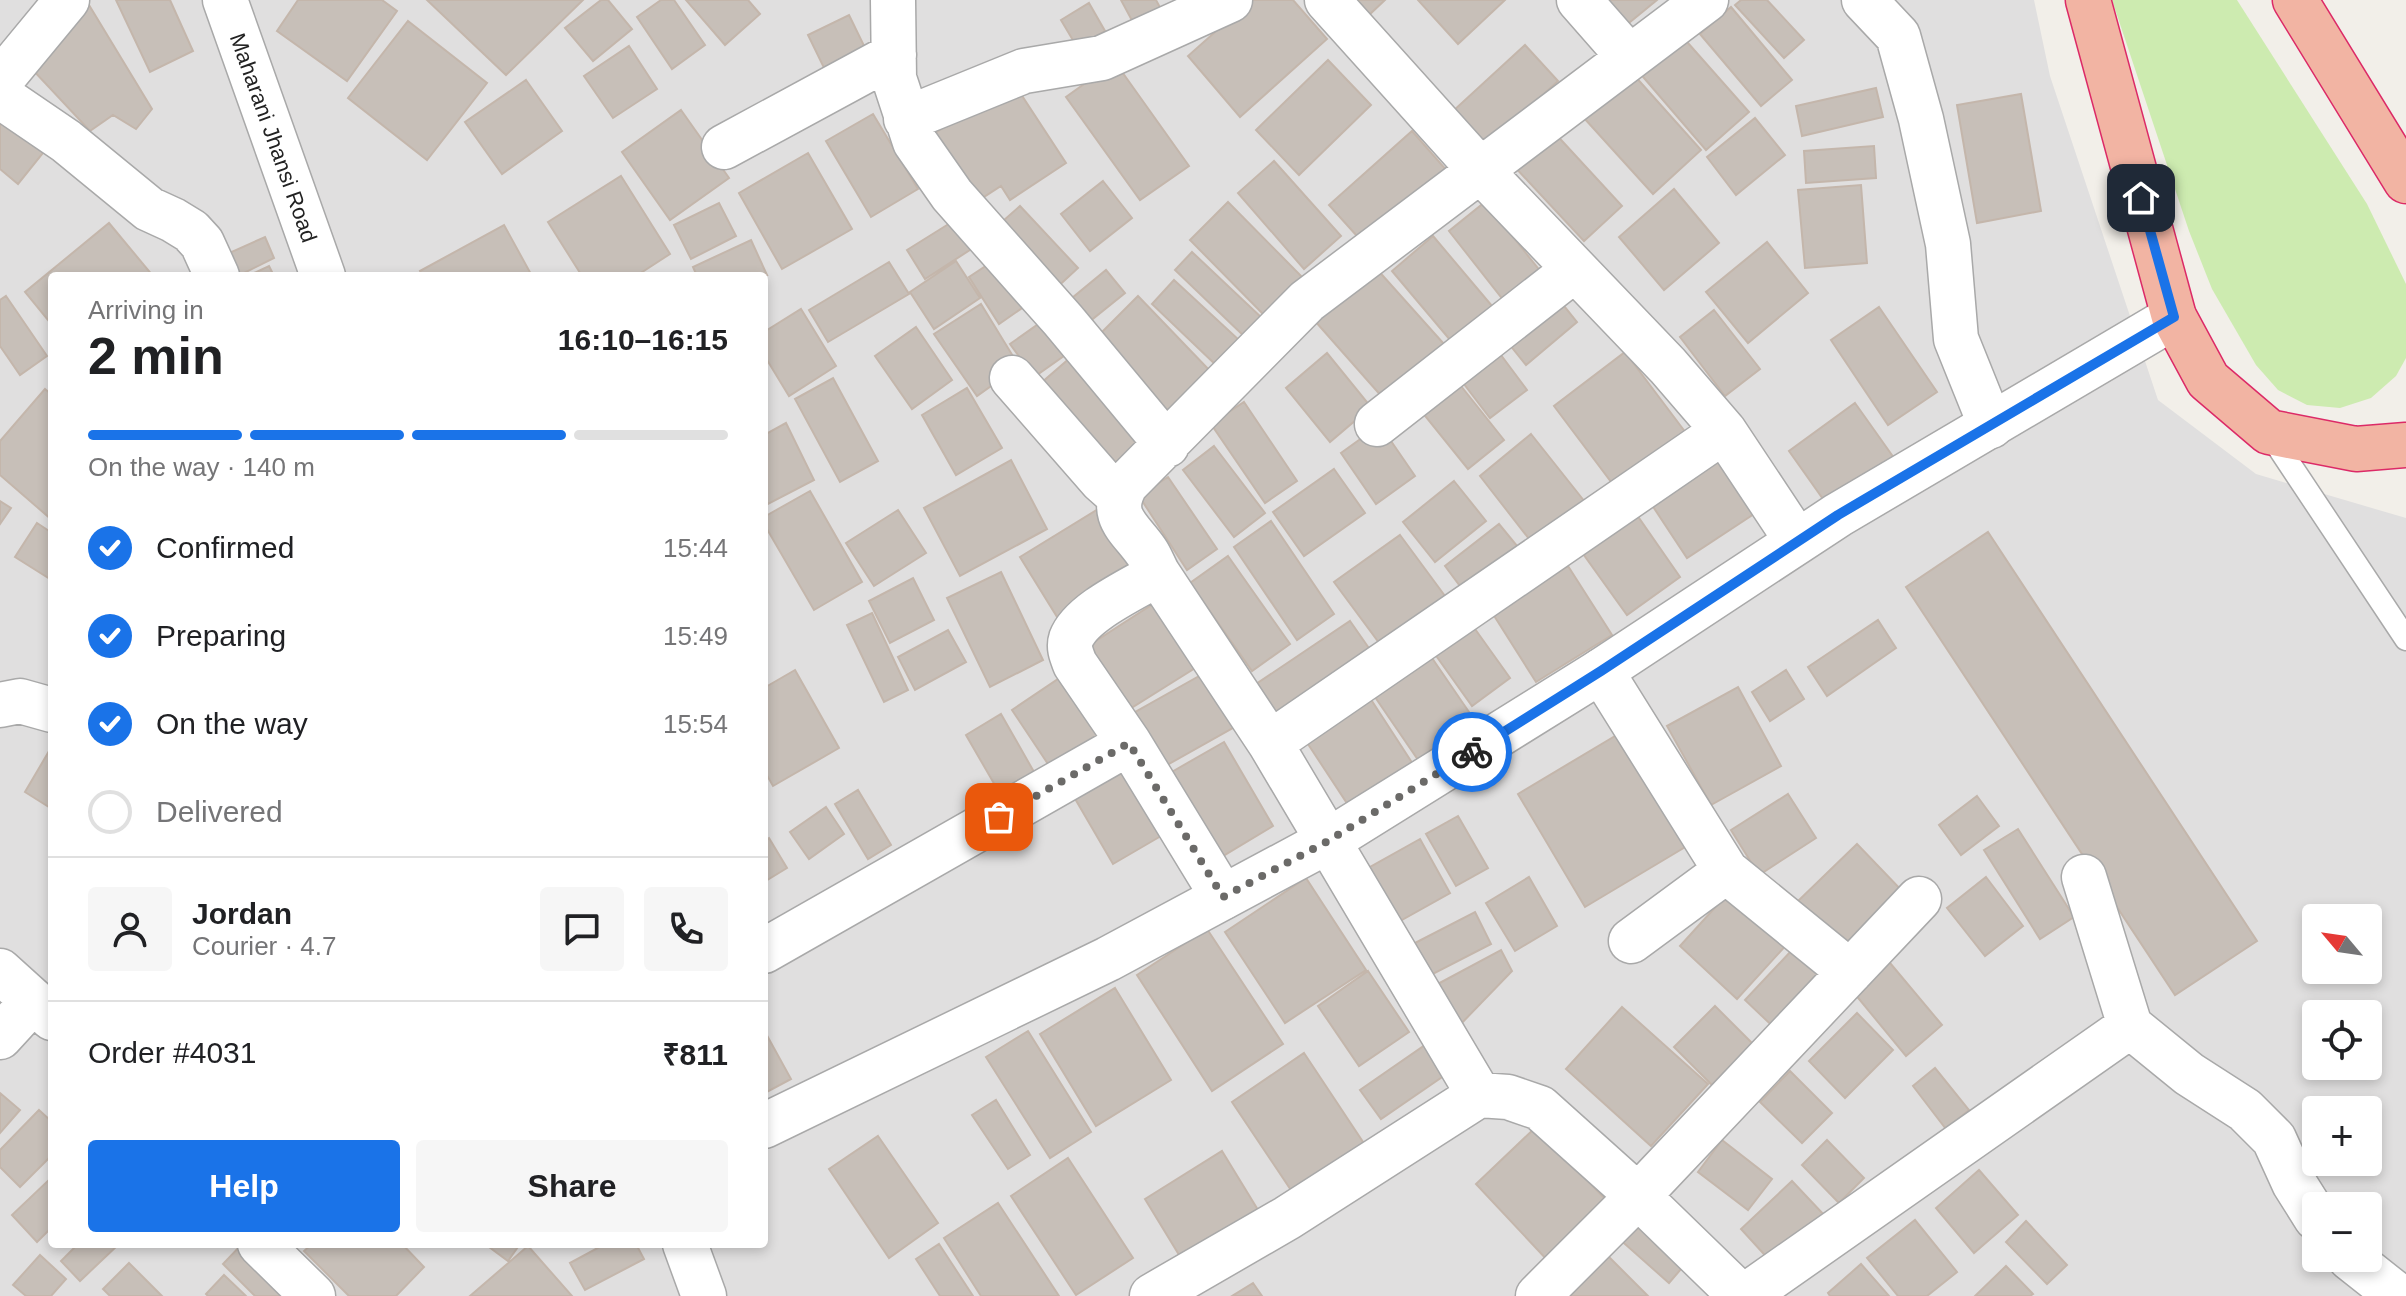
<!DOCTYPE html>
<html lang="en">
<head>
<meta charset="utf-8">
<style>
  :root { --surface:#fff; --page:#f6f6f6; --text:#202124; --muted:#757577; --line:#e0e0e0; --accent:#1a73e8 }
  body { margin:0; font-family:Helvetica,sans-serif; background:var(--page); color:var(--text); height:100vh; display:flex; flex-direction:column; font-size:30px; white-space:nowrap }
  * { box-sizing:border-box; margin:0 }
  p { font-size:26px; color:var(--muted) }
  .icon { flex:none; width:44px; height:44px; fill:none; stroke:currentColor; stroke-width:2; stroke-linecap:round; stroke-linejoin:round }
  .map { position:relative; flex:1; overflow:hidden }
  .drawer { position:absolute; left:48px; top:272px; width:720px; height:976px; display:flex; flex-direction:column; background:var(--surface); border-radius:8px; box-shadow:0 4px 12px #0003 }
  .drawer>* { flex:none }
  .needle { width:52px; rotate:299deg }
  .tools { position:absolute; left:2302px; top:904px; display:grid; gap:16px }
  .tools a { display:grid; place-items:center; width:80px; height:80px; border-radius:8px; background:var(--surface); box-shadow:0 4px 12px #0003; font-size:40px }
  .pin { position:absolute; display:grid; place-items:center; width:68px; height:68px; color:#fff; margin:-34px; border-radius:16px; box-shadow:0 4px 12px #0006 }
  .courier { position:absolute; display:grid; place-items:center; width:80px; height:80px; margin:-40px; border:6px solid #1a73e8; border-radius:50%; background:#fff; color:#222; box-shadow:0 2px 10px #0007 }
  .overview em { font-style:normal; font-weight:800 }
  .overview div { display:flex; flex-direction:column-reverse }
  .overview { display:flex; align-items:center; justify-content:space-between; height:136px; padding:0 40px }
  h1 { font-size:52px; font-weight:800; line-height:60px }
  .bar { display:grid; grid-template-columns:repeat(4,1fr); gap:12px 8px; align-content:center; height:96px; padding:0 40px }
  .bar i { height:10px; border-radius:6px; background:var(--line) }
  .bar .on { background:var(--accent) }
  .bar p { grid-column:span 4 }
  .line { display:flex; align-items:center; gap:20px; padding:0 40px; border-top:2px solid var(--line) }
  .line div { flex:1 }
  .round { display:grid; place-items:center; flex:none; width:84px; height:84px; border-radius:8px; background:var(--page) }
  ol { padding:0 40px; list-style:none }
  li { display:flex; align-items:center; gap:24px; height:88px }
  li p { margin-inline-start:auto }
  li .icon { padding:8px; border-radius:50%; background:var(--accent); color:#fff; stroke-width:4 }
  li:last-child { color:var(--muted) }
  li i { width:44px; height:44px; border:4px solid var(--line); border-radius:50% }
  .action { display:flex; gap:16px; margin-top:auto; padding:16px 40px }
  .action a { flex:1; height:92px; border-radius:8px; background:var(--accent); color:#fff; font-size:32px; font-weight:800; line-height:92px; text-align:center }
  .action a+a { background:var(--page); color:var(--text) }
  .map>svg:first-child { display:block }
  .residential { fill:#e0dfdf; fill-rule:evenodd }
  .grass { fill:#cdebb0 }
  .building { fill:#c7bfb8; stroke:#c4b6ab; stroke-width:2 }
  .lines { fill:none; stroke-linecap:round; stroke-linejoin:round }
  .service-casing { stroke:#a9a9a9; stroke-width:25 }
  .minor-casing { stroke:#a9a9a9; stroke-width:47 }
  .tertiary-casing { stroke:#a9a9a9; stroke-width:47 }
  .trunk-casing { stroke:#dc2a67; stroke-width:47 }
  .service { stroke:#fff; stroke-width:22 }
  .minor { stroke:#fff; stroke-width:44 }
  .tertiary { stroke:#fff; stroke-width:44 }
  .trunk { stroke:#f2b4a3; stroke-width:44 }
  .done { stroke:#6b6a68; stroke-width:8; stroke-dasharray:0 14.4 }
  .route { stroke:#1a73e8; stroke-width:10 }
  .labels { text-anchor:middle; stroke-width:6; stroke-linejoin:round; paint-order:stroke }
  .street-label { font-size:22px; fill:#222; stroke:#fff }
</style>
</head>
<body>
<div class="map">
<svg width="2406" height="1296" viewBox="0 0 2406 1296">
  <rect width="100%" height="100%" fill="#f2efe9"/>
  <!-- residential -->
  <path class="residential" d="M 0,0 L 2034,0 L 2050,76 L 2158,400 L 2256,474 L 2406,518 L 2406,1296 L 0,1296 ZM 52,276 L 764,276 L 764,1244 L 52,1244 ZM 2316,918 L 2368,918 L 2368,970 L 2316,970 ZM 2316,1014 L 2368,1014 L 2368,1066 L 2316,1066 ZM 2316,1110 L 2368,1110 L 2368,1162 L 2316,1162 ZM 2316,1206 L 2368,1206 L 2368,1258 L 2316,1258 Z"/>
  <!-- grass -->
  <path class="grass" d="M 2112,0 L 2237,0 L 2367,204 L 2406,284 L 2406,358 L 2396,376 L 2371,398 L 2340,408 L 2307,405 L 2278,390 L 2256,365 L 2212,289 L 2189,231 Z"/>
  <!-- building -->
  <path class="building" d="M 116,0 L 170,0 L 193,51 L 150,72 Z
    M 298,0 L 382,0 L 397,11 L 347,81 L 277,31 Z
    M 427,0 L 583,0 L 506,75 Z
    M 601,0 L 608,0 L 632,29 L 593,61 L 565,28 Z
    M 661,0 L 674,0 L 705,45 L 672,69 L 637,17 Z
    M 686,0 L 748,0 L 760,14 L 725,45 Z
    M 1121,0 L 1156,0 L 1163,13 L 1136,28 Z
    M 1251,0 L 1293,0 L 1327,39 L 1240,117 L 1188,56 Z
    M 1355,0 L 1385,0 L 1369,15 Z
    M 1418,0 L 1505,0 L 1458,44 Z
    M 1594,0 L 1657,0 L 1619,31 Z
    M 1741,0 L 1767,0 L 1804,40 L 1784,58 L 1735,5 Z
    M 1089,3 L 1105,31 L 1077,47 L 1061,20 Z
    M 89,5 L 152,109 L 136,129 L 113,115 L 90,131 L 31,68 Z
    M 1731,7 L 1792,80 L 1761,106 L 1700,34 Z
    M 849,15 L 868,54 L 827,74 L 808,35 Z
    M 408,21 L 487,83 L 427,160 L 348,98 Z
    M 1680,34 L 1749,112 L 1706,150 L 1638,71 Z
    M 1525,45 L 1558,81 L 1485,148 L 1452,112 Z
    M 629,46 L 657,89 L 613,118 L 584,76 Z
    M 1328,60 L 1371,105 L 1299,175 L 1256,130 Z
    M 1115,62 L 1189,166 L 1140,200 L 1066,97 Z
    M 1633,74 L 1701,150 L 1653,194 L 1584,118 Z
    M 526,80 L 562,131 L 502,174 L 465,122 Z
    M 1013,82 L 1066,163 L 1010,200 L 1001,186 L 970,206 L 926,139 Z
    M 1876,88 L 1883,117 L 1802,136 L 1796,106 Z
    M 2021,94 L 2041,211 L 1977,223 L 1957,105 Z
    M 0,109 L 47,148 L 18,184 L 0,169 Z
    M 681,110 L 729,178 L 670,220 L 622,152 Z
    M 873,114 L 918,189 L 871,217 L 826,141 Z
    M 1755,118 L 1785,155 L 1736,195 L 1707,157 Z
    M 1551,129 L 1622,206 L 1584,241 L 1513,165 Z
    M 1412,131 L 1448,172 L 1366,246 L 1329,205 Z
    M 1874,146 L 1876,178 L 1806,183 L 1804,151 Z
    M 808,153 L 852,229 L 782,269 L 739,193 Z
    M 1274,161 L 1341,236 L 1304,269 L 1238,193 Z
    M 621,176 L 670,254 L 636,276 L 582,276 L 548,222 Z
    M 1103,181 L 1132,218 L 1090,251 L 1061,214 Z
    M 1861,185 L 1867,263 L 1805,268 L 1798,190 Z
    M 1674,189 L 1719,243 L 1664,290 L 1619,237 Z
    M 1228,202 L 1303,278 L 1265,316 L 1190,240 Z
    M 1485,202 L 1549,282 L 1512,311 L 1449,231 Z
    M 719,203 L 736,236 L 691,259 L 674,225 Z
    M 1020,206 L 1078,268 L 1053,291 L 995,228 Z
    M 955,220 L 973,248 L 925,279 L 907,250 Z
    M 109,223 L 153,276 L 52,276 L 52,325 L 25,292 Z
    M 504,225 L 532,276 L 423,276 L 420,271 Z
    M 1433,236 L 1492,306 L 1451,341 L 1392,271 Z
    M 265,237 L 274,258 L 238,276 L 216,259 Z
    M 751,240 L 767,275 L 697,276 L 693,267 Z
    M 1767,242 L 1808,293 L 1748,343 L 1706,292 Z
    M 1192,252 L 1263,319 L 1245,337 L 1175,270 Z
    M 998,258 L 1028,304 L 999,324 L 969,277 Z
    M 956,261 L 980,298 L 934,329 L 910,292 Z
    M 889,262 L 909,294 L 828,342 L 809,310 Z
    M 269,266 L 274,276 L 248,276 Z
    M 1375,267 L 1452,353 L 1391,407 L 1315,321 Z
    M 1106,270 L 1125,293 L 1084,326 L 1066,303 Z
    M 1174,280 L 1240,341 L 1217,366 L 1152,304 Z
    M 1552,291 L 1577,322 L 1526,365 L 1501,334 Z
    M 6,296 L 47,356 L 20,375 L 0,346 L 0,300 Z
    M 1138,296 L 1213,374 L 1171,417 L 1095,339 Z
    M 981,304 L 1019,366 L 977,396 L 934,334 Z
    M 1879,307 L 1937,392 L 1888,425 L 1831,340 Z
    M 801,309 L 836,366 L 789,396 L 764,355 L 764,332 Z
    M 1714,310 L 1760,369 L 1725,396 L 1680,337 Z
    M 1054,313 L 1078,346 L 1034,377 L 1010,344 Z
    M 916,327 L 952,380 L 912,409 L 875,356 Z
    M 1492,343 L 1527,390 L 1490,418 L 1454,371 Z
    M 1078,351 L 1151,441 L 1111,475 L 1040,384 Z
    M 1625,352 L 1692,441 L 1621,495 L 1554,406 Z
    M 1327,353 L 1371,407 L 1330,442 L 1286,388 Z
    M 1449,371 L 1504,440 L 1468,469 L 1413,401 Z
    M 833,378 L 878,461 L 840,482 L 795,399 Z
    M 967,388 L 1002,448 L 956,475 L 922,415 Z
    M 45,389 L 52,395 L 52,520 L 0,475 L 0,441 Z
    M 1244,402 L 1297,481 L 1265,503 L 1211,424 Z
    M 1855,403 L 1894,458 L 1828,506 L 1789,451 Z
    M 786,423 L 814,480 L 768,504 L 764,497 L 764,435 Z
    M 1380,425 L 1415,476 L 1376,504 L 1341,453 Z
    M 1531,434 L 1585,502 L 1533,544 L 1480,476 Z
    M 1214,446 L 1265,513 L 1234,537 L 1183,470 Z
    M 1711,448 L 1754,514 L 1687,558 L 1644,493 Z
    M 1011,460 L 1047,529 L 960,576 L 924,508 Z
    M 1334,469 L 1365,513 L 1304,556 L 1273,512 Z
    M 1168,477 L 1217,549 L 1187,570 L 1139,496 Z
    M 1454,481 L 1486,521 L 1435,562 L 1403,522 Z
    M 810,491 L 862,582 L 814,610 L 764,524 L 764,517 Z
    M 0,501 L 11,508 L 0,524 Z
    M 1108,503 L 1136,549 L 1121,581 L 1059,620 L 1020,557 Z
    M 1630,505 L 1680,577 L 1627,615 L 1576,544 Z
    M 898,510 L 926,553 L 874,586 L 846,543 Z
    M 1271,521 L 1334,614 L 1297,640 L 1234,547 Z
    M 37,523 L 52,533 L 50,579 L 15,557 Z
    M 1499,524 L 1518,547 L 1463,590 L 1445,566 Z
    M 1988,532 L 2257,941 L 2175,995 L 1906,587 Z
    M 1400,535 L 1445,596 L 1380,644 L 1334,582 Z
    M 1228,556 L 1290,644 L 1252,671 L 1190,583 Z
    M 1568,566 L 1612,635 L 1536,682 L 1493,614 Z
    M 1001,572 L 1043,660 L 990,687 L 947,598 Z
    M 913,578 L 934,620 L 890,643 L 869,601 Z
    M 1167,595 L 1208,660 L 1128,710 L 1088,646 Z
    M 872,613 L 908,690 L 884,702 L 847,625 Z
    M 1878,620 L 1896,648 L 1827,696 L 1808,667 Z
    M 1350,621 L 1373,654 L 1276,720 L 1253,686 Z
    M 1470,622 L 1510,678 L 1472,706 L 1432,650 Z
    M 948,630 L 966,662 L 915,690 L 898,657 Z
    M 1432,658 L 1484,734 L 1427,773 L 1375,697 Z
    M 795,670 L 839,748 L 773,786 L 764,770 L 764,688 Z
    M 1786,670 L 1804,699 L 1770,721 L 1752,692 Z
    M 1208,671 L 1238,725 L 1160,769 L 1130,715 Z
    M 1064,675 L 1110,744 L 1058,779 L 1012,710 Z
    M 1738,687 L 1781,766 L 1711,805 L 1667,726 Z
    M 1370,698 L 1422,778 L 1358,820 L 1306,741 Z
    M 1001,714 L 1042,786 L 1007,806 L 966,735 Z
    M 1620,733 L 1687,846 L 1585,907 L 1518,794 Z
    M 1224,742 L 1273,826 L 1213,862 L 1163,777 Z
    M 52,746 L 52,809 L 25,792 Z
    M 1130,755 L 1173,829 L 1113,864 L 1070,790 Z
    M 858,790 L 891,845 L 868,859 L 835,804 Z
    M 1788,794 L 1816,838 L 1759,875 L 1731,830 Z
    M 1977,796 L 1999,826 L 1961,855 L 1939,825 Z
    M 826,807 L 844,834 L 809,859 L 790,832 Z
    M 1458,816 L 1488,868 L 1456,886 L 1426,834 Z
    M 2018,829 L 2074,917 L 2040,939 L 1984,850 Z
    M 769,838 L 787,868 L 764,882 L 764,841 Z
    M 1420,839 L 1450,893 L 1393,925 L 1363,871 Z
    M 1857,844 L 1906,895 L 1847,953 L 1797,902 Z
    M 1529,877 L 1557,926 L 1515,951 L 1486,903 Z
    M 1986,877 L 2023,926 L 1985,956 L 1947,908 Z
    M 1306,878 L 1366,970 L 1285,1023 L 1225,932 Z
    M 1731,890 L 1789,942 L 1737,999 L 1680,946 Z
    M 1475,912 L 1491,944 L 1429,976 L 1413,944 Z
    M 1207,929 L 1283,1044 L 1212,1091 L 1137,975 Z
    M 1793,949 L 1832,985 L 1784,1037 L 1745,1000 Z
    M 1501,950 L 1512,971 L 1457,1028 L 1434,986 Z
    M 1885,957 L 1942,1025 L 1906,1056 L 1850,988 Z
    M 1368,971 L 1409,1032 L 1359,1066 L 1318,1006 Z
    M 1115,988 L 1171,1080 L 1096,1126 L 1040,1034 Z
    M 1715,1006 L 1753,1044 L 1712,1085 L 1674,1047 Z
    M 1622,1007 L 1708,1084 L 1651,1146 L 1566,1069 Z
    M 1857,1013 L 1893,1050 L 1845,1098 L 1809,1061 Z
    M 764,1030 L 791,1079 L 767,1092 L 764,1086 Z
    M 1028,1031 L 1091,1132 L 1050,1158 L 986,1057 Z
    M 1428,1043 L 1448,1073 L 1381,1119 L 1360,1090 Z
    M 1304,1053 L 1371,1154 L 1299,1202 L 1232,1102 Z
    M 1935,1068 L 1969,1110 L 1946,1129 L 1913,1086 Z
    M 1790,1071 L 1832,1113 L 1802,1143 L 1760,1102 Z
    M 0,1093 L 20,1110 L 0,1133 Z
    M 996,1100 L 1030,1155 L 1008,1169 L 972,1115 Z
    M 39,1110 L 52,1122 L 52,1155 L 20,1187 L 0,1167 L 0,1150 Z
    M 1536,1127 L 1611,1205 L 1550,1263 L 1476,1184 Z
    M 878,1136 L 938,1223 L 889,1258 L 829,1169 Z
    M 1722,1140 L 1772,1179 L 1748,1210 L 1698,1172 Z
    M 1827,1140 L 1864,1178 L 1839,1203 L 1802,1165 Z
    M 1222,1151 L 1258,1210 L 1181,1258 L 1145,1199 Z
    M 1068,1158 L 1133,1258 L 1076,1295 L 1011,1196 Z
    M 1979,1170 L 2018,1215 L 1974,1253 L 1936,1208 Z
    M 52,1177 L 52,1227 L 37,1242 L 12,1215 Z
    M 1792,1181 L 1825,1216 L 1773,1264 L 1741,1229 Z
    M 998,1203 L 1059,1296 L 981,1296 L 944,1238 Z
    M 1640,1210 L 1693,1255 L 1669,1283 L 1617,1237 Z
    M 1915,1220 L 1957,1272 L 1927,1296 L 1898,1296 L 1867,1258 Z
    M 2026,1221 L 2067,1265 L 2047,1284 L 2006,1242 Z
    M 78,1244 L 119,1244 L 80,1281 L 61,1261 Z
    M 242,1244 L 309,1296 L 255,1296 L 223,1264 Z
    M 312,1244 L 402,1244 L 424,1267 L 396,1296 L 349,1296 L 304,1251 Z
    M 485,1244 L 520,1244 L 508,1261 Z
    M 605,1244 L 636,1244 L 644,1259 L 585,1290 L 570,1263 Z
    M 939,1244 L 973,1296 L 940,1296 L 916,1259 Z
    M 528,1246 L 572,1296 L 470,1296 Z
    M 1600,1248 L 1648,1296 L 1552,1296 Z
    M 40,1255 L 66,1279 L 51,1296 L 26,1296 L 13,1285 Z
    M 129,1263 L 162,1296 L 110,1296 L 103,1289 Z
    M 1861,1264 L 1889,1296 L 1830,1296 L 1828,1293 Z
    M 2006,1266 L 2033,1294 L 2030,1296 L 1975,1296 Z
    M 224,1275 L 246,1296 L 208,1296 L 206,1294 Z
    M 1253,1283 L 1262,1296 L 1232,1296 Z"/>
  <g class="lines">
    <!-- service casing -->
    <g class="service-casing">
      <path id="service" d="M 2269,433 L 2406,639"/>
    </g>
    <!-- minor casing -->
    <g class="minor-casing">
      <path id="minor" d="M 893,0 L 894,78 L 915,142 L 952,195 L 1063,320 L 1167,445
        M 1327,0 L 1481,171 L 1668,366 L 1724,431 L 1797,541
        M 1579,0 L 1629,57
        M 1864,0 L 1898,36 L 1921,119 L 1948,244 L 1956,339 L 1991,426
        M 0,81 L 67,0
        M 0,96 L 66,141 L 149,209 L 173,220 L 191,231 L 202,243 L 217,276
        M 906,119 L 1024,71 L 1102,58 L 1230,0
        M 724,147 L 894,55
        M 1012,378 L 1102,481 L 1119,496
        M 1377,424 L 1574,270
        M 1158,574 L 1270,743 L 1479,1095 L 1508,1097 L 1540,1108 L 1638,1196 L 1919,899
        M 1601,671 L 1726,871 L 1850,972
        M 0,705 L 20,701 L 52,710
        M 1270,743 L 1724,431
        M 2084,877 L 2130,1026 L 2189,1074 L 2245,1110 L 2274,1139 L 2294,1183 L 2316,1218
        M 1223,897 L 1129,743 L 1075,664 C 1072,656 1068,648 1071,639 C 1081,612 1133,589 1158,574 C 1154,567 1151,558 1146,551 C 1129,527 1108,516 1126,484 L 1307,301 L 1706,0
        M 1631,941 L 1726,871
        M 764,951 L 1129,743
        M 0,971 L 52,1018
        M 0,1037 L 33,1001
        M 260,1244 L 313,1296
        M 2350,1258 L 2398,1296
        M 1152,1296 L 1287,1218 L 1479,1095
        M 1538,1296 L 1638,1196 L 1741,1296
        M 1745,1296 L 2130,1026"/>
    </g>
    <!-- tertiary casing -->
    <g class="tertiary-casing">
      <g id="tertiary">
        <path id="s1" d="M 225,0 L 323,276"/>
        <path d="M 764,1126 L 1108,959 L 1328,841 L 1601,671 L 1838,515 L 2174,317"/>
        <path d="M 685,1244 L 704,1296"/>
      </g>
    </g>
    <!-- trunk casing -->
    <g class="trunk-casing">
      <path id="trunk" d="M 2088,0 L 2174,317 L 2208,380 L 2269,432 L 2356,449 L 2406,445
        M 2295,0 L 2406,181"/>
    </g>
    <!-- service -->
    <use href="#service" class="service"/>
    <!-- minor -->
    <use href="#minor" class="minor"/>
    <!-- tertiary -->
    <use href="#tertiary" class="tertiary"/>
    <!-- trunk -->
    <use href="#trunk" class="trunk"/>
  </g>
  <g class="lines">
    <!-- done -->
    <path class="done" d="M 999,817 L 1129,743 L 1223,897 L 1328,841 L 1472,752"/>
    <!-- route -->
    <path class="route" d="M 1472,752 L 1601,671 L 1838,515 L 2174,317 L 2141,198"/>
  </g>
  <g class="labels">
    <!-- street labels -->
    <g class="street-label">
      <text dy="8" stroke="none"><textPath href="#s1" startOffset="146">Maharani Jhansi Road</textPath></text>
    </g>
  </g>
</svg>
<div class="tools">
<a><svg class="needle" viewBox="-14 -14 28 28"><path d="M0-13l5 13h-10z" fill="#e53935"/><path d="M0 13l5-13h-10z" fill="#757577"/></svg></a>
<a><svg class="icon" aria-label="locate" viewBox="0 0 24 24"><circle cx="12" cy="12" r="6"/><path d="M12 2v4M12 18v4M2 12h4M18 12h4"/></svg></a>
<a>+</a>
<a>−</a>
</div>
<div class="pin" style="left:999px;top:817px;background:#ea580c"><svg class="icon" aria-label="bag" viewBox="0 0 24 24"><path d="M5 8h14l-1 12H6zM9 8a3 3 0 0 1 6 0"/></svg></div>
<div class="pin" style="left:2141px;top:198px;background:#1f2937"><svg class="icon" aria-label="home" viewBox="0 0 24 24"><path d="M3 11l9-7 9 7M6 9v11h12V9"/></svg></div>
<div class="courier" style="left:1472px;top:752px"><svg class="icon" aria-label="bike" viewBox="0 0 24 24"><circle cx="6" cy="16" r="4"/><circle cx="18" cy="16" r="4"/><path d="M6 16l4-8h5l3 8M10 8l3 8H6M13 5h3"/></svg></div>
<section class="drawer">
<div class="overview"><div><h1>2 min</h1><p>Arriving in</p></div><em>16:10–16:15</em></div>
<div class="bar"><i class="on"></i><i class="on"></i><i class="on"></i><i></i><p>On the way · 140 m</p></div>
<ol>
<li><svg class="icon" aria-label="check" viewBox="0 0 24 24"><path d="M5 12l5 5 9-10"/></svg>Confirmed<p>15:44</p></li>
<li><svg class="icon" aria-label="check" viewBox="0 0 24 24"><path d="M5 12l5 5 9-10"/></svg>Preparing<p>15:49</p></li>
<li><svg class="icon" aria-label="check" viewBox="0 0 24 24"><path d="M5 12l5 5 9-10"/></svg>On the way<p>15:54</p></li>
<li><i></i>Delivered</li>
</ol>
<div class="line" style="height:144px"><a class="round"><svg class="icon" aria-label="person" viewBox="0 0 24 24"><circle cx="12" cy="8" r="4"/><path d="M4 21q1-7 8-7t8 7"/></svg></a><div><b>Jordan</b><p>Courier · 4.7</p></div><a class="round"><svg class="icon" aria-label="chat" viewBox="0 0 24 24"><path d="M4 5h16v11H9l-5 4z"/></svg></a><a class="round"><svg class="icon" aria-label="phone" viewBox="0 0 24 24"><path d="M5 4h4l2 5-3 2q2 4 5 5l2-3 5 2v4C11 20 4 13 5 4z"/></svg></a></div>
<div class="line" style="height:104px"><div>Order #4031</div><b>₹811</b></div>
<div class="action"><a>Help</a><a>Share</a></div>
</section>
</div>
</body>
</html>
